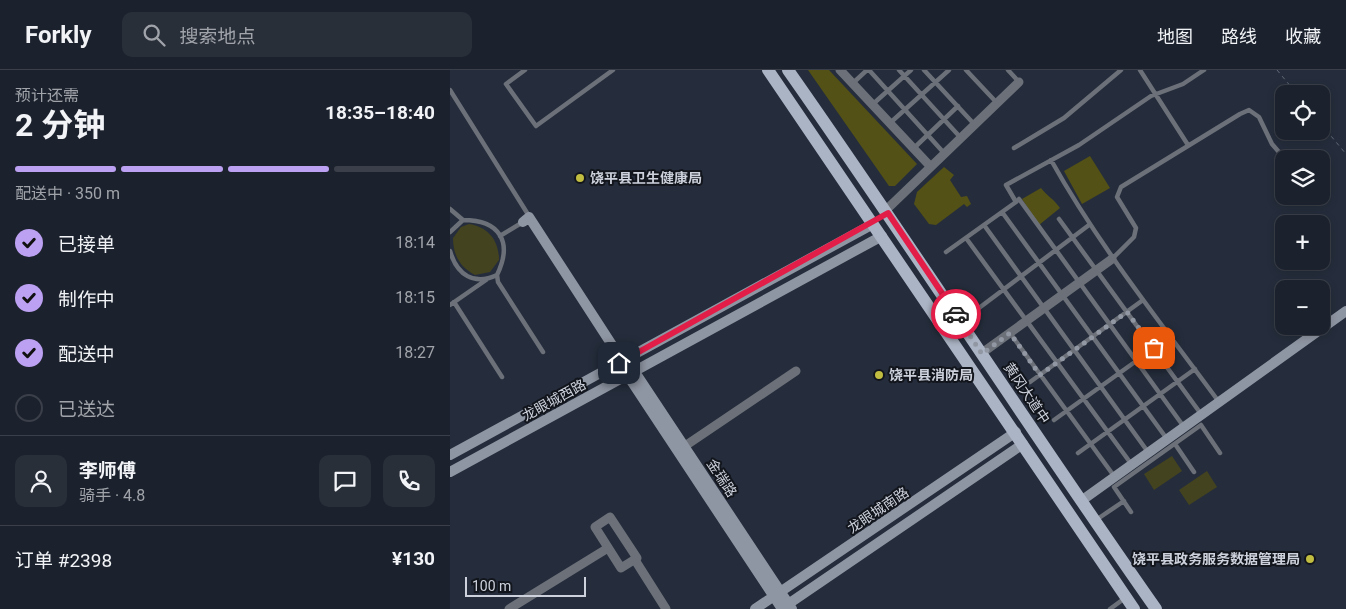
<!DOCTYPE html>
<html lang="zh">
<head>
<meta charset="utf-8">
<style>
  :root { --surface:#1c222d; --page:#292f39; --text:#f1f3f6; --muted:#a0a4aa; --line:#3a3f49; --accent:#bca0f2 }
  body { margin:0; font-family:Roboto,"Noto Sans SC",sans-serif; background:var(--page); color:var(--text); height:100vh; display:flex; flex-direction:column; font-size:19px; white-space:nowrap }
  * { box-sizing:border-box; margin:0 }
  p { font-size:16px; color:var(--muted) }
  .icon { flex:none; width:28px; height:28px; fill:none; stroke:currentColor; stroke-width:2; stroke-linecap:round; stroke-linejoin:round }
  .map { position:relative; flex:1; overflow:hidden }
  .drawer { display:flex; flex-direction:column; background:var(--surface); width:450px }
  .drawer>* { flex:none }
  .buttons { position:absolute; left:825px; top:15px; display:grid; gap:10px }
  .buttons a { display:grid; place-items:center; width:55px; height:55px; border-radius:10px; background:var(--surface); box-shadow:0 2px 8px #0003,0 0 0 1px var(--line); font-size:25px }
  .scale { position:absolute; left:15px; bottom:12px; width:121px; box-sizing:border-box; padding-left:5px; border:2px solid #ccd1db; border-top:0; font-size:14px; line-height:18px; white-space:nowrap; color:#ccd1db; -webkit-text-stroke:4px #12151c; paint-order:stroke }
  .pin { position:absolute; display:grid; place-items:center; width:42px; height:42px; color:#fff; margin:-21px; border-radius:10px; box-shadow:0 2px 8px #0006 }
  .courier { position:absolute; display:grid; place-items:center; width:50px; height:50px; margin:-25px; border:4px solid #e11d48; border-radius:50%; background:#fff; color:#222; box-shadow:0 1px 6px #0007 }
  .overview em { font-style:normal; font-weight:700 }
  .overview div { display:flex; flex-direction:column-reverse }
  .overview { display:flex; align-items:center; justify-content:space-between; height:85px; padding:0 15px }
  h1 { font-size:32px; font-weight:700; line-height:38px }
  .bar { display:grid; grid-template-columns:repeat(4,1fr); gap:8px 5px; align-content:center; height:60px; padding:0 15px }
  .bar i { height:6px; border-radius:4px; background:var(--line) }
  .bar .active { background:var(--accent) }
  .bar p { grid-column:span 4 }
  .line { display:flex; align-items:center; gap:12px; padding:0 15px; border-top:1px solid var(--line) }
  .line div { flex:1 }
  .round { display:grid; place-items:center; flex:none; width:52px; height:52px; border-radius:10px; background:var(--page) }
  ol { padding:0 15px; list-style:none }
  li { display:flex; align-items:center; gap:15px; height:55px }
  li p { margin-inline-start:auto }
  li .icon { padding:5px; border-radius:50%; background:var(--accent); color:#111; stroke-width:4 }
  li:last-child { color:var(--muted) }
  li i { width:28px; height:28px; border:2px solid var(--line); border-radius:50% }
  header { display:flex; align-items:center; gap:30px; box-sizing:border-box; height:70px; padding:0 25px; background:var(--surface); border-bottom:1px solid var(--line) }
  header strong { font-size:24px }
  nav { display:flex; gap:28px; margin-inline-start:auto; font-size:18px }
  .search { width:350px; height:45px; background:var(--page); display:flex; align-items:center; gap:12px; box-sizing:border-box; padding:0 18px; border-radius:10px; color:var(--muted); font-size:19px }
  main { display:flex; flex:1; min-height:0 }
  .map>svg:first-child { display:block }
  .green { fill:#43431f }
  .water { fill:#535115 }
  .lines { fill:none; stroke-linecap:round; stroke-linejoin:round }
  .path { stroke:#626976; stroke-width:1; stroke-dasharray:4 4; stroke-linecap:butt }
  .lane { stroke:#6c7078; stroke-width:4.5 }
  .street { stroke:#6c7078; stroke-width:9 }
  .secondary { stroke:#8f96a3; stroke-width:10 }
  .primary { stroke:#abb4c4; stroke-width:12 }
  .done { stroke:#9298a3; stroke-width:5; stroke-dasharray:0 9 }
  .route { stroke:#e11d48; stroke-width:6 }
  .poi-dot { fill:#c1bd40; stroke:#12151c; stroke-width:2 }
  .labels { text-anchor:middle; stroke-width:4; stroke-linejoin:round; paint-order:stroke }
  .poi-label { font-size:14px; font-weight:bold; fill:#ccd1db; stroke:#12151c; text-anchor:start }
  .street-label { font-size:14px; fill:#ccd1db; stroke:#12151c }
</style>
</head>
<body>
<header>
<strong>Forkly</strong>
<div class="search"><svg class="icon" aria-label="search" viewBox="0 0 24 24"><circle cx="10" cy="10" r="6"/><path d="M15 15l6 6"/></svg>搜索地点</div>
<nav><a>地图</a><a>路线</a><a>收藏</a></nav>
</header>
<main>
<section class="drawer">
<div class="overview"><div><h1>2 分钟</h1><p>预计还需</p></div><em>18:35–18:40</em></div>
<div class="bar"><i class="active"></i><i class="active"></i><i class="active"></i><i></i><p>配送中 · 350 m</p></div>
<ol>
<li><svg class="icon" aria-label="check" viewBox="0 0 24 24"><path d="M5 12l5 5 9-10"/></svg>已接单<p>18:14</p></li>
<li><svg class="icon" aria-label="check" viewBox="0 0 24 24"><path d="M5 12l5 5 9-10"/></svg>制作中<p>18:15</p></li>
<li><svg class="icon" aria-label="check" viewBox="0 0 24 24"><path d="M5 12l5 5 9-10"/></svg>配送中<p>18:27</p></li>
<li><i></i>已送达</li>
</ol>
<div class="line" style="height:90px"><a class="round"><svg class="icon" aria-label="person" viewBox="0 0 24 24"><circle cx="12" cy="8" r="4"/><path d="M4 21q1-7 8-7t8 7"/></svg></a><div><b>李师傅</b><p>骑手 · 4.8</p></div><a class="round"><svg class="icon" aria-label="chat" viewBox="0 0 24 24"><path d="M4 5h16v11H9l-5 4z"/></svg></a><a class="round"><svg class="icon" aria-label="phone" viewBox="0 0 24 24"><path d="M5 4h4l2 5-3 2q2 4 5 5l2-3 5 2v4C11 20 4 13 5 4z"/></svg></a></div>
<div class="line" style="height:65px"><div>订单 #2398</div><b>¥130</b></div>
</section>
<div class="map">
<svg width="896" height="539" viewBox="0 0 896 539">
  <rect width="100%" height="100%" fill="#252d3c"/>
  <!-- green -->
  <path class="green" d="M 19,154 C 38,157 49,170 49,190 L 40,202 L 25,205 C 10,197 3,185 3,168 L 11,157 Z
    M 722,386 L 732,401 L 704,420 L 694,404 Z
    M 757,401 L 767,417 L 739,435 L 729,420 Z"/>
  <!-- water -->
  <path class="water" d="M 358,0 L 379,0 L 467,94 L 445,116 L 439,116 Z
    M 640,86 L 660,118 L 632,134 L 614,101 Z
    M 494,97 L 504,105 L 500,110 L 511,127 L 517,126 L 521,134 L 517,137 L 514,134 L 486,155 L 479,154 L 464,134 L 467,122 Z
    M 591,118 C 597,126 604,129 610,138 L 589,155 L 572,129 Z"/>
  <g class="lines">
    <!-- path -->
    <path class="path" d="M 827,0 L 847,24
      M 871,54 L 896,84"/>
    <!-- lane -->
    <path class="lane" d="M 75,0 L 56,14 L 86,56 L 163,0
      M 419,0 L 494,83
      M 449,0 L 510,67
      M 474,0 L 524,54
      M 516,0 L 547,33
      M 558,0 L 569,12
      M 690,0 L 738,75
      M 403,13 L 417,0
      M 0,20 L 79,146
      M 423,34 L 461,0
      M 440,53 L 499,0
      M 464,78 L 508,36
      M 564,78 L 614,48 L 671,0
      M 601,90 C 649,176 711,253 769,332
      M 566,132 L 569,129 L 734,357
      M 0,139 L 13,150
      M 552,142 L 717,369
      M 609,149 L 751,344
      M 534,155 L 698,382
      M 0,162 L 13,150 C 50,150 63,172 47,205 C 24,216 7,205 0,181
      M 50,166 L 73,152
      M 516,168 L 682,395
      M 496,182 L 566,132 L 556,115 L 629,75 L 701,26 L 733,14 L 754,0
      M 662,189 L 684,167 L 686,158 L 667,127 L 671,117 L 790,44 L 799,40 L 809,47 L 822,74 L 835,89
      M 47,205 L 48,212 L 93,282
      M 4,232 L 52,307
      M 0,235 L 36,210
      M 529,238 L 639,155
      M 560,263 L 664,406
      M 580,312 L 693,230
      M 604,350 L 721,266
      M 725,374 L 744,402
      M 628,383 L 745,299
      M 681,442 L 664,417 L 751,355 L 770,383
      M 646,450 L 674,431
      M 660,539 L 675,528"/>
    <!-- street -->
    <path class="street" d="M 390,0 L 480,96
      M 436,140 L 569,12
      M 532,283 L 662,189
      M 229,380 L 346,301
      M 160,447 L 187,488 L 171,498 L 145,457 Z
      M 185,490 L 216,539
      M 59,539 L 158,478"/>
    <!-- secondary -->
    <path class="secondary" d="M 73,152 L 79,147 L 175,295
      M 0,385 L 423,154
      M 0,402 L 432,166
      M 631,431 L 896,241
      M 334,537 L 573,374
      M 305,539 L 566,362
      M 332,539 L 174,300 L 181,296 L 342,539"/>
    <!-- primary -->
    <path class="primary" d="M 318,0 L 684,539
      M 338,0 C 463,178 581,361 706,539"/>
  </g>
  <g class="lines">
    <!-- done -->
    <path class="done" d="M 506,244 L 532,284 L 560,263 L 590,305 L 677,242 L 704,278"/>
    <!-- route -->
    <path class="route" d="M 169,293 L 438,143 L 506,244"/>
  </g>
  <!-- markers -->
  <g class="poi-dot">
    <circle cx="130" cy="108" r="5"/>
    <circle cx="429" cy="305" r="5"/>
    <circle cx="860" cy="489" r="5"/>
  </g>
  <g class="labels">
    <!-- poi labels -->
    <g class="poi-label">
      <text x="140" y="113">饶平县卫生健康局</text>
      <text x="439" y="310">饶平县消防局</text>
      <text x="850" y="494" text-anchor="end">饶平县政务服务数据管理局</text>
    </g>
    <!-- street labels -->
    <g class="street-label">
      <text transform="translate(577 323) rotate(56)" y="5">黄冈大道中</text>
      <text transform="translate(104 330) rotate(-29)" y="5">龙眼城西路</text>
      <text transform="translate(272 408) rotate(57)" y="5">金瑞路</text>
      <text transform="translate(428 440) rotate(-34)" y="5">龙眼城南路</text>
    </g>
  </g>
</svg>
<div class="buttons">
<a><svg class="icon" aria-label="locate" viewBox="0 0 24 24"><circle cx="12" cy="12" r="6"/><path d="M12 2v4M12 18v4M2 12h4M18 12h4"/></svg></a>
<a><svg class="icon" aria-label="layers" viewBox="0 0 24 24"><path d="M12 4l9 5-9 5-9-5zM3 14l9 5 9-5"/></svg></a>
<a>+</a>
<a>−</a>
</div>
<div class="scale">100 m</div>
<div class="pin" style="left:704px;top:278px;background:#ea580c"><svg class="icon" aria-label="bag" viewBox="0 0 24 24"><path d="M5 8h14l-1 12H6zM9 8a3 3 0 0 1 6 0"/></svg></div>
<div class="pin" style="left:169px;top:293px;background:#1f2937"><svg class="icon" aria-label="home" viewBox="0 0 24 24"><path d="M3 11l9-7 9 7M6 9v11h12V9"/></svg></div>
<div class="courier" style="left:506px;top:244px"><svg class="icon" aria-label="car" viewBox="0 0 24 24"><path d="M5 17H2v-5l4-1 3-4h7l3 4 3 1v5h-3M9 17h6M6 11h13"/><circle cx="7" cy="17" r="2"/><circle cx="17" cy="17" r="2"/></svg></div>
</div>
</main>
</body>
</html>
